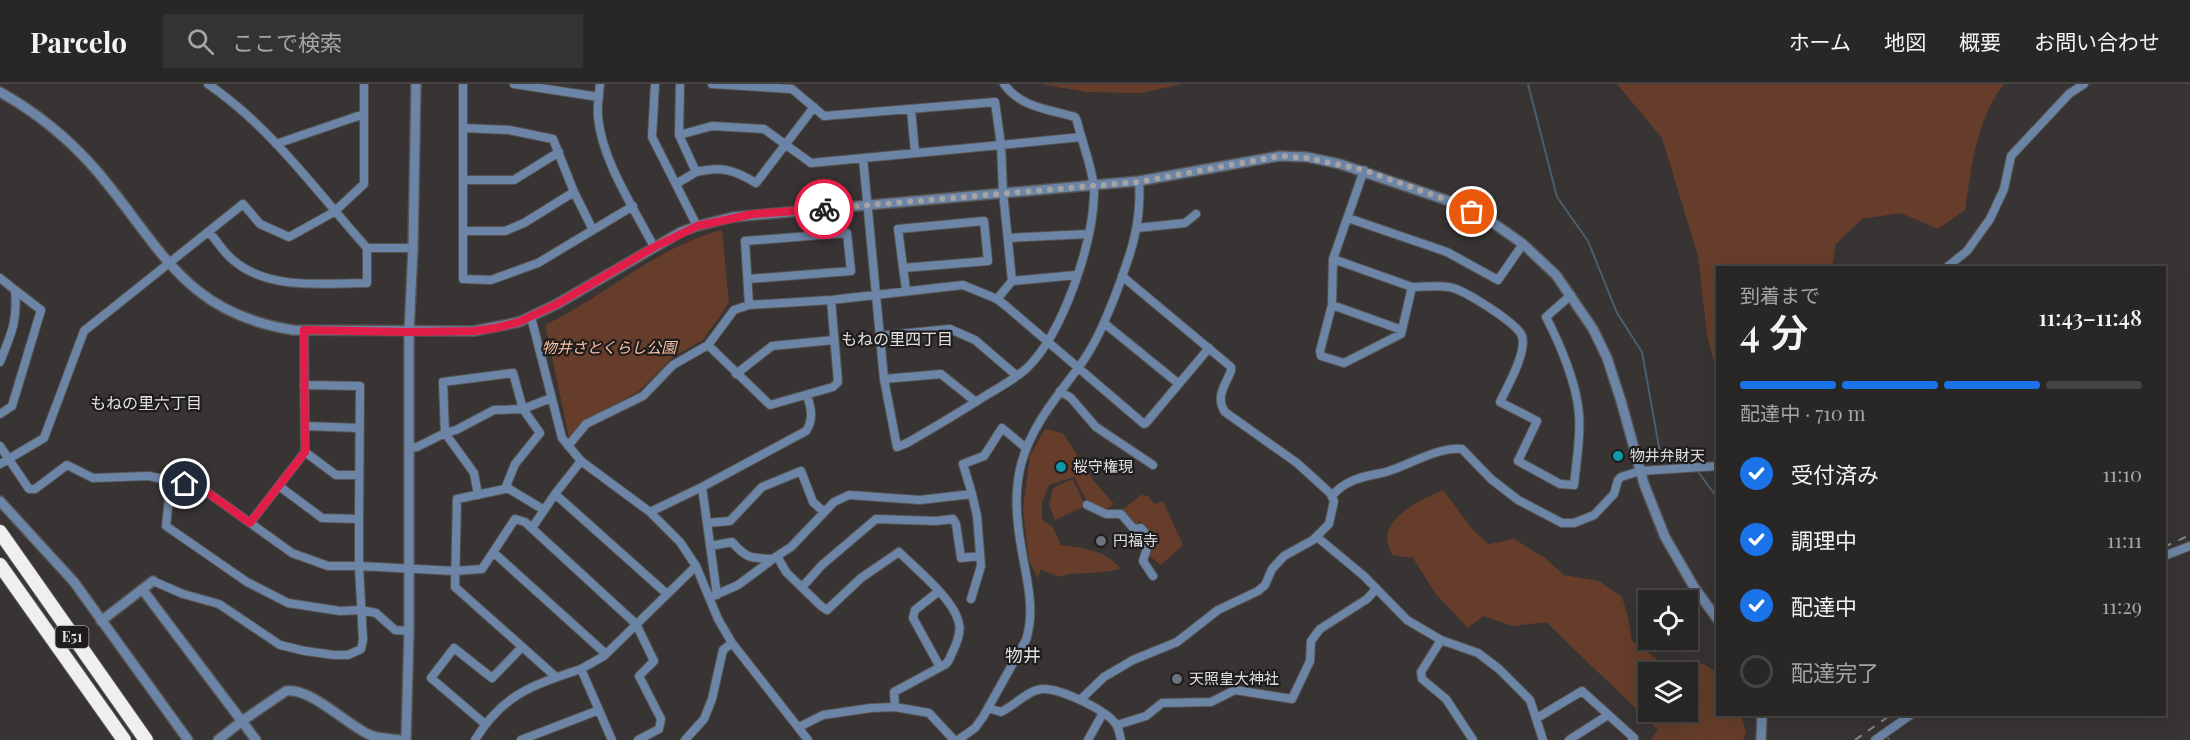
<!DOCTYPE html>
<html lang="ja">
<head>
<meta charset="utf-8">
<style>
  :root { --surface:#292726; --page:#353332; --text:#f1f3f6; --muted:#a5a5a7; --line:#454443; --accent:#1a73e8 }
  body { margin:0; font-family:"Playfair Display","Noto Sans JP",serif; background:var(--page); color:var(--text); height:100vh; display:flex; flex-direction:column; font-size:22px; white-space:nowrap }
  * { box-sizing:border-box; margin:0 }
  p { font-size:20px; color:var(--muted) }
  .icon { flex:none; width:33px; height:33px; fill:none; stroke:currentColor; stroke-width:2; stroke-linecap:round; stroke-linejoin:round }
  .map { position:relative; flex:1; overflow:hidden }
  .sheet { position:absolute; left:1716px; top:182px; width:450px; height:450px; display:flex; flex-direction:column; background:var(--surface); border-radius:0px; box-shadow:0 6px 24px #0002,0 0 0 2px var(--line) }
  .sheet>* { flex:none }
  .tools { position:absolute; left:1638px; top:506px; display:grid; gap:12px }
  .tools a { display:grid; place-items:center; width:60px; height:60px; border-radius:0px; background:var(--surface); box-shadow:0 6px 24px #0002,0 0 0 2px var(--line); font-size:30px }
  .pin { position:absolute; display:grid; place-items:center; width:51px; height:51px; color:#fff; margin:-26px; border:3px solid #fff; border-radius:50%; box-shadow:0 2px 6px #0007 }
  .courier { position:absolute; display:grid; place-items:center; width:60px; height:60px; margin:-30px; border:4px solid #e11d48; border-radius:50%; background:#fff; color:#222; box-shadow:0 2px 8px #0007 }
  .overview em { font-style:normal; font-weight:600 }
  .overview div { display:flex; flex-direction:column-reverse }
  .overview { display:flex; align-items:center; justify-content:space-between; height:102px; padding:0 24px }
  h1 { font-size:39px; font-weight:600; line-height:45px }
  .bar { display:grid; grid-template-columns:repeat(4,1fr); gap:9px 6px; align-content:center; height:72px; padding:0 24px }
  .bar i { height:8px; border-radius:4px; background:var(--line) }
  .bar .on { background:var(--accent) }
  .bar p { grid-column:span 4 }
  ol { padding:0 24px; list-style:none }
  li { display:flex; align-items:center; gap:18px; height:66px }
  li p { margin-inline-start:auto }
  li .icon { padding:6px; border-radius:50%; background:var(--accent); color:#fff; stroke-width:4 }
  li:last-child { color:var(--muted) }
  li i { width:33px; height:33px; border:3px solid var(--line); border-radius:50% }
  header { display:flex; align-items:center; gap:36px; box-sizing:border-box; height:84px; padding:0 30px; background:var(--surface); border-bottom:2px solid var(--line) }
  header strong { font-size:28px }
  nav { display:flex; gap:33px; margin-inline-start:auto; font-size:21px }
  .search { width:420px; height:54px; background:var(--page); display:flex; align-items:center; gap:15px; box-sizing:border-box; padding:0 21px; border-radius:0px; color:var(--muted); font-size:22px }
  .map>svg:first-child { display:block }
  .green { fill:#663d2a; fill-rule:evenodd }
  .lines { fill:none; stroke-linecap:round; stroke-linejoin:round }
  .stream { stroke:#4a5e73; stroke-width:2 }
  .minor-casing { stroke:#565352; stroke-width:10 }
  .tertiary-casing { stroke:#565352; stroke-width:12 }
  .motorway-casing { stroke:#565352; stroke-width:16 }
  .minor { stroke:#6c85a6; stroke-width:8 }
  .tertiary { stroke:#6c85a6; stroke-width:9 }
  .motorway { stroke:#efefef; stroke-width:14 }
  .rail { stroke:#898786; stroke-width:2; stroke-dasharray:8 8; stroke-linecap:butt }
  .done { stroke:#a6a3a3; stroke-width:6; stroke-dasharray:0 10.8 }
  .route { stroke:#e11d48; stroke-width:8 }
  .culture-dot { fill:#0f9aa8; stroke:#1e1c1c; stroke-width:2 }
  .worship-dot { fill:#6b7280; stroke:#1e1c1c; stroke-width:2 }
  .labels { text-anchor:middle; stroke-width:4.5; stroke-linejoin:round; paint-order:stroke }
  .shield { fill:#1e1c1c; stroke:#a6a4a4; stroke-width:1.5 }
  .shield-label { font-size:14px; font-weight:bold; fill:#e1dfdf }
  .park-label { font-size:15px; font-style:italic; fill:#fdc0a5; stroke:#1e1c1c }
  .poi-label { font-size:15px; fill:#e1dfdf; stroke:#1e1c1c; text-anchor:start }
  .neighbourhood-label { font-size:16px; fill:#e1dfdf; stroke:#1e1c1c }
  .quarter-label { font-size:18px; fill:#e1dfdf; stroke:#1e1c1c }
</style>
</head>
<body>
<header>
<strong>Parcelo</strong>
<div class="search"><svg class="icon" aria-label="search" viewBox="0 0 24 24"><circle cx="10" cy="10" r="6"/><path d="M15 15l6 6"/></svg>ここで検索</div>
<nav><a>ホーム</a><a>地図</a><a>概要</a><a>お問い合わせ</a></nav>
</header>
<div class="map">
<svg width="2190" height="656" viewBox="0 0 2190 656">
  <rect width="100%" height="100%" fill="#373433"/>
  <!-- green -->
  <path class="green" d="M 1040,0 L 1182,0 L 1141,9 L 1086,8 Z
    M 1617,0 L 2004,0 C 1976,36 1972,82 1965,126 L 1938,145 L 1901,129 L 1862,135 L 1836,160 L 1832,183 L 1718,183 L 1717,290 L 1707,251 L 1698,172 L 1662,54 Z
    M 722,146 L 729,219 L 703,256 L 673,273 L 639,307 L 583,338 L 569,353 L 545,241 C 603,213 660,161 722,146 Z
    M 1045,345 L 1063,349 L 1093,396 L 1114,420 L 1107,425 L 1087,417 L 1074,393 L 1049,401 L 1042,419 L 1042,436 L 1052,442 L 1061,461 C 1087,465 1102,465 1121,484 C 1101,492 1078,486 1058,493 L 1041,485 L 1038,494 L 1029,477 L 1023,425 L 1030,371 Z
    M 1073,395 L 1085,422 L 1055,436 L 1049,421 L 1053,404 Z
    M 1443,406 L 1473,446 L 1489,460 L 1514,455 L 1545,474 L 1564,491 L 1599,497 L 1622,513 L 1628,533 L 1632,557 L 1664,580 L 1704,580 L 1717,589 L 1718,630 L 1741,630 L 1746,648 L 1743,656 L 1651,656 L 1658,646 L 1546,538 L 1513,542 L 1483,532 L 1468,544 L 1435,509 L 1413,474 L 1392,471 C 1390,466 1387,458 1387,453 C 1390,429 1424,414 1443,406 ZM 1648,588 L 1688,588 L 1688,627 L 1648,627 Z
    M 1141,411 L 1148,412 L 1154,420 L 1163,417 L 1183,461 L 1161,481 L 1148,471 C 1155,452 1153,451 1140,437 L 1133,441 L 1121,427 Z"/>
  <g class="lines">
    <!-- stream -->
    <path class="stream" d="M 1528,0 L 1557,113 L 1588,157 L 1617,229 L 1642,268 L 1661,374
      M 1699,389 L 1718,415
      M 1871,630 L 1871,631
      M 1888,654 L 1889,656"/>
    <!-- minor casing -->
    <g class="minor-casing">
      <path id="minor" d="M 208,0 C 271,43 317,108 367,164 L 413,164
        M 463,0 L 463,195 L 491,196 L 538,179 L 633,122
        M 514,0 L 599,13
        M 600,0 C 599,11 597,22 598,33 C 602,77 634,124 654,163
        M 655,0 L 652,53 L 697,142
        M 911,25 L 915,69
        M 463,44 L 509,46 L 553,55 L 574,108 L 593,146
        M 679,51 L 712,42 L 764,45 L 811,79 L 1001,61 L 995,18 L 824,32 L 792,5 L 712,0
        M 276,60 L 364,30
        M 863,74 L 884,295 L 897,363 L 907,359 C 933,344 960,328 985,312 C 1000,303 1015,295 1027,284 C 1063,249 1092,162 1094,112 C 1095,90 1082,59 1077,37 L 1075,33 C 1049,25 1021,24 1004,0
        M 1364,86 L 1333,175 L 1332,221 L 1320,267 L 1321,272 L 1344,279 L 1401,250 L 1412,203 C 1424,203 1437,201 1449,203 C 1463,205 1517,239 1522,252 C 1527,269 1507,303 1500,318 L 1537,337 L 1518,377 L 1560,400 L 1574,401 C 1576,380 1581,352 1579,331 C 1577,300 1560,260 1546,233 L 1571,211
        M 696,88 C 723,82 734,86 756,99 L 814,23
        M 463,96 L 514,96 L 559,68
        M 676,100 L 696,88 L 679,51 L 680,0
        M 1348,134 L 1447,168 L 1498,196 L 1523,160
        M 1137,144 L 1185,139 L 1196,130
        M 463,147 L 505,147 L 524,139 L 574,108
        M 209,148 C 217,157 224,169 233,176 C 269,207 323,199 367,199 L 367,164
        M 1008,154 L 1088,150
        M 1333,175 L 1412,203
        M 1947,183 L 1967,167 L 1990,135 L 2004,105 L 2011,72 L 2069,10 L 2084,0
        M 903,184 L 988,177 L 984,137 L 898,145 L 906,206
        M 0,194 L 15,206 C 18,237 11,250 0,278
        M 748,195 L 851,187 L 847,149 L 745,157 L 749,221
        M 1012,197 L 1003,108 L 1001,61 L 1081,53
        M 997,215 L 1012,197 L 1077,191
        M 831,216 L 838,298 L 833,303 L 770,321 L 708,261 L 734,226 L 749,221 L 831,216 L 963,201 L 997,215 L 1006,222 L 1144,340 L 1146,339 L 1209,264
        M 1332,221 L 1402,246
        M 531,233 L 562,354 L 581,377 L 650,428 L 680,458 L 696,482 L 718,535 L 732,559 L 808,656
        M 1104,239 L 1179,300
        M 879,252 L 950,245 L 975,256 L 1017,292
        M 736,290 L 772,262 L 834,256
        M 884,295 L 941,290 L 976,318
        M 1060,307 L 1071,314 L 1096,343 L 1153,381
        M 0,330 L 12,322 L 41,226 L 15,206
        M 305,342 L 359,344
        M 0,362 L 29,405 L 35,405 L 67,381 L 93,394 L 149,392 L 200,403 L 292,469 L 328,482 L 359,482 L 359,435
        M 568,362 L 586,340 L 643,312 L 673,281 L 708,261
        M 410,364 L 417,363 L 445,349 L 456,346 L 494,326 L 523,325 L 551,314
        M 305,368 L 336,391 L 359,391
        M 0,380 L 44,354 L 84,247 L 243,120 L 260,140 L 289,153 L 334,128 L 364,100 L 364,0
        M 171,397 L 166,442 L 247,498 L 288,519 L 340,527 L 361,526 L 376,529 L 395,546 L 409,547
        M 279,402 L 322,434 L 359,435 L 360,302 L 304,301
        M 506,403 L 544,426
        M 702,403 L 717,511
        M 555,410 L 667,510
        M 972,410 L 963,380 L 984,372 L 1002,344 L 1026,364
        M 478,411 L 474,389 L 445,349 L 443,298 L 513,289 L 523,325 L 540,349 L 515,380 L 505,405 L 457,415 L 455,503 L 556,593
        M 1332,412 C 1337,406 1343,401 1350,398 C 1361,392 1374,391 1386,388 C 1410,381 1436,363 1462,365 L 1491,395 L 1518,416 L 1562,439 L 1574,439 L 1594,431 L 1614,410 L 1618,396 L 1621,393 L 1640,387 L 1718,382
        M 1087,421 L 1106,430 L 1121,430 L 1134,445 L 1141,444 C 1153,456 1147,462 1143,477 L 1153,492
        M 650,428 L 702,403 L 806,347 C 814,335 811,324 807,311
        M 250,439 L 305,368 L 304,246
        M 707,439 L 730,437 L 762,403 L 801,387 L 813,418 L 824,428
        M 532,444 L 555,410 L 581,377
        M 1317,453 L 1364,492 L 1407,536 L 1441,556 L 1478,569 L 1499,585 L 1530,616 L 1543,656
        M 710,462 L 732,458 C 746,474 750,474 771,475
        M 493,468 L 606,570
        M 2164,472 L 2190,462
        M 153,497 L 183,510 L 219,520 L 280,561 L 305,567 L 334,571 L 348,571 L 361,565 L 363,556 L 359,482 L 455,487 L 482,485 L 515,435 L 525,438 L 636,540 L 654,577 L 639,592 L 661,635 L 659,645 L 638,656
        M 803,502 L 822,481 L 876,435 L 936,437 L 953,435 L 956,440 L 961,474 L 979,472
        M 939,507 L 915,526 L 913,534 L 940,583
        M 713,512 L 738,501 L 777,472
        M 1441,556 L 1421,588 L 1422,595 L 1446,615 L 1473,656
        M 581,585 L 604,572 L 696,482
        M 1080,616 L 1104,593 L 1133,576 L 1177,558 L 1218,526 L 1258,507 L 1265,501 L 1272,485 L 1284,472 L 1313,456 L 1329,440 L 1334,417 L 1330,409 L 1297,379 L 1225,328 C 1215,314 1225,301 1231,287 L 1231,283 L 1122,192
        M 895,623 L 894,608 L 946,580 L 949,576 C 953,566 962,551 959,540 C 955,516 916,485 899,468 L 861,494 L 827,526 L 821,522 L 786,488 L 777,472 L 791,463 L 834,418 L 849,411 L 920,416 L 972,410 L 977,432 L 981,482 L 971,515
        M 988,624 L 1001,628 C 1014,622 1028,606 1042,605 C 1060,604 1109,627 1117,642 C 1119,646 1120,652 1121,656
        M 1537,634 L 1582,607 L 1634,654 L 1632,656
        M 485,640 L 431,594 L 454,564 L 492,594 L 522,563
        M 1117,641 L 1146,632 L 1162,619 L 1211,618 L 1235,606 L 1292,615 L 1310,577 L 1311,557 L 1320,545 L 1367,515 L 1376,505
        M 799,643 L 823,631 L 871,624 L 895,623 L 929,629 L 954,656
        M 475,656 C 503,610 533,601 581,585 L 612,656
        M 521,656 L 599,626
        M 685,656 L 704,635 L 712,615 L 723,566 L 732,559
        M 958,656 L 975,644 L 983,633 L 1026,556 C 1036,524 1026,494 1021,462 C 1016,433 1014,405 1022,377 C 1033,340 1056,314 1078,284 C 1095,262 1105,237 1115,212 C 1130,172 1142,141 1139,97
        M 1088,656 L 1103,629
        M 1569,656 L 1608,631
        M 1875,656 L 1912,630"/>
    </g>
    <!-- tertiary casing -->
    <g class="tertiary-casing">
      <path id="tertiary" d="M 0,8 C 36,28 69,55 96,86 C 161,162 183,229 293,246 L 474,247 L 519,238 L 557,220 L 681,148 L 697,142 L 733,133 L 1139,97 L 1280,72 L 1307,73 L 1340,80 L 1455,119 L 1489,136 L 1523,160 L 1556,191 L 1593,245 L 1607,274 L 1621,317 L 1644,400 L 1665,453 L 1694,503 L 1718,536
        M 0,417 L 74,498 L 188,656
        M 142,505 L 256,656
        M 101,537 L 153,497
        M 218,656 L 242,637 L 286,607 C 310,603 346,640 368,650 C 378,655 389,654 400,656
        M 406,656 L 409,547 L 409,248 L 413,164 L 416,0
        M 1761,656 L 1762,630"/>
    </g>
    <!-- motorway casing -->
    <g class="motorway-casing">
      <path id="motorway" d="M 0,448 L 146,656
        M 0,481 L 124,656"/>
    </g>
    <!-- minor -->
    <use href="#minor" class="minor"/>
    <!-- tertiary -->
    <use href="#tertiary" class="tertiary"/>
    <!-- motorway -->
    <use href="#motorway" class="motorway"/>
    <!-- rail -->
    <path class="rail" d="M 2164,463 L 2190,451
      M 1855,656 L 1892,630"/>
  </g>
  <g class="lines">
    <!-- done -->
    <path class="done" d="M 824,125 L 1138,98 L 1280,72 L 1307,74 L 1364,86 L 1455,119 L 1472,128"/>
    <!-- route -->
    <path class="route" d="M 185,400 L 200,403 L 250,439 L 305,368 L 304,246 L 409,248 L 474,247 L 495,244 L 519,238 L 557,220 L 654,163 L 697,142 L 753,130 L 824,125"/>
  </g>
  <!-- markers -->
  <g class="culture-dot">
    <circle cx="1618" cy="372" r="6"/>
    <circle cx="1061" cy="383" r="6"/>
  </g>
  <g class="worship-dot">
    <circle cx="1101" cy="457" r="6"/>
    <circle cx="1177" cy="595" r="6"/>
  </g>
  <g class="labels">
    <!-- shield labels -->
    <rect class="shield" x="55.5" y="542" width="33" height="22" rx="4.5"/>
    <g class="shield-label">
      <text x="72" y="558">E51</text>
    </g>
    <!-- park labels -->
    <g class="park-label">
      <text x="609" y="269">物井さとくらし公園</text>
    </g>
    <!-- poi labels -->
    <g class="poi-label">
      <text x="1630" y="377">物井弁財天</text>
      <text x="1073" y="388">桜守権現</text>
      <text x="1113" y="462">円福寺</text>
      <text x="1189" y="600">天照皇大神社</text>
    </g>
    <!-- neighbourhood labels -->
    <g class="neighbourhood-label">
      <text x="897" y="261">もねの里四丁目</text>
      <text x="146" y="325">もねの里六丁目</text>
    </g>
    <!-- quarter labels -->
    <g class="quarter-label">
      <text x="1023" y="578">物井</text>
    </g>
  </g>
</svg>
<div class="tools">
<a><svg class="icon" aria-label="locate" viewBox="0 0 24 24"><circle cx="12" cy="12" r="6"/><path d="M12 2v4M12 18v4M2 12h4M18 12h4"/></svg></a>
<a><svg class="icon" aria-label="layers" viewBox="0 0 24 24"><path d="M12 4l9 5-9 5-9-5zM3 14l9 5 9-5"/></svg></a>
</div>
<div class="pin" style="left:1472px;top:128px;background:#ea580c"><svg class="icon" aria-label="bag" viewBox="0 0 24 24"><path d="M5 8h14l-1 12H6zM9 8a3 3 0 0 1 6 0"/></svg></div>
<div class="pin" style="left:185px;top:400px;background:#1f2937"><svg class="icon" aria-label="home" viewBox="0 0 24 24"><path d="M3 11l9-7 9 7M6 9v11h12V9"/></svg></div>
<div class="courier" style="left:824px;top:125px"><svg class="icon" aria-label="bike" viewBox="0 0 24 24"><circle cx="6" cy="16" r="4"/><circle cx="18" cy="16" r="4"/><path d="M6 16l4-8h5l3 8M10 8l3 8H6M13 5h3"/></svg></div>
<section class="sheet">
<div class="overview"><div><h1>4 分</h1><p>到着まで</p></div><em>11:43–11:48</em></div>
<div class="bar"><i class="on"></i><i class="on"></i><i class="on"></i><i></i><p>配達中 · 710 m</p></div>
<ol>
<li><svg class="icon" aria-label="check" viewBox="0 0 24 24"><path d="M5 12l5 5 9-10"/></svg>受付済み<p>11:10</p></li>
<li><svg class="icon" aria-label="check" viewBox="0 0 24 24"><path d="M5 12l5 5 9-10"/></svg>調理中<p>11:11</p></li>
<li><svg class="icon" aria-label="check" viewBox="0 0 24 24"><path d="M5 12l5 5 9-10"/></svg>配達中<p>11:29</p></li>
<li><i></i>配達完了</li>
</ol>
</section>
</div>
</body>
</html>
